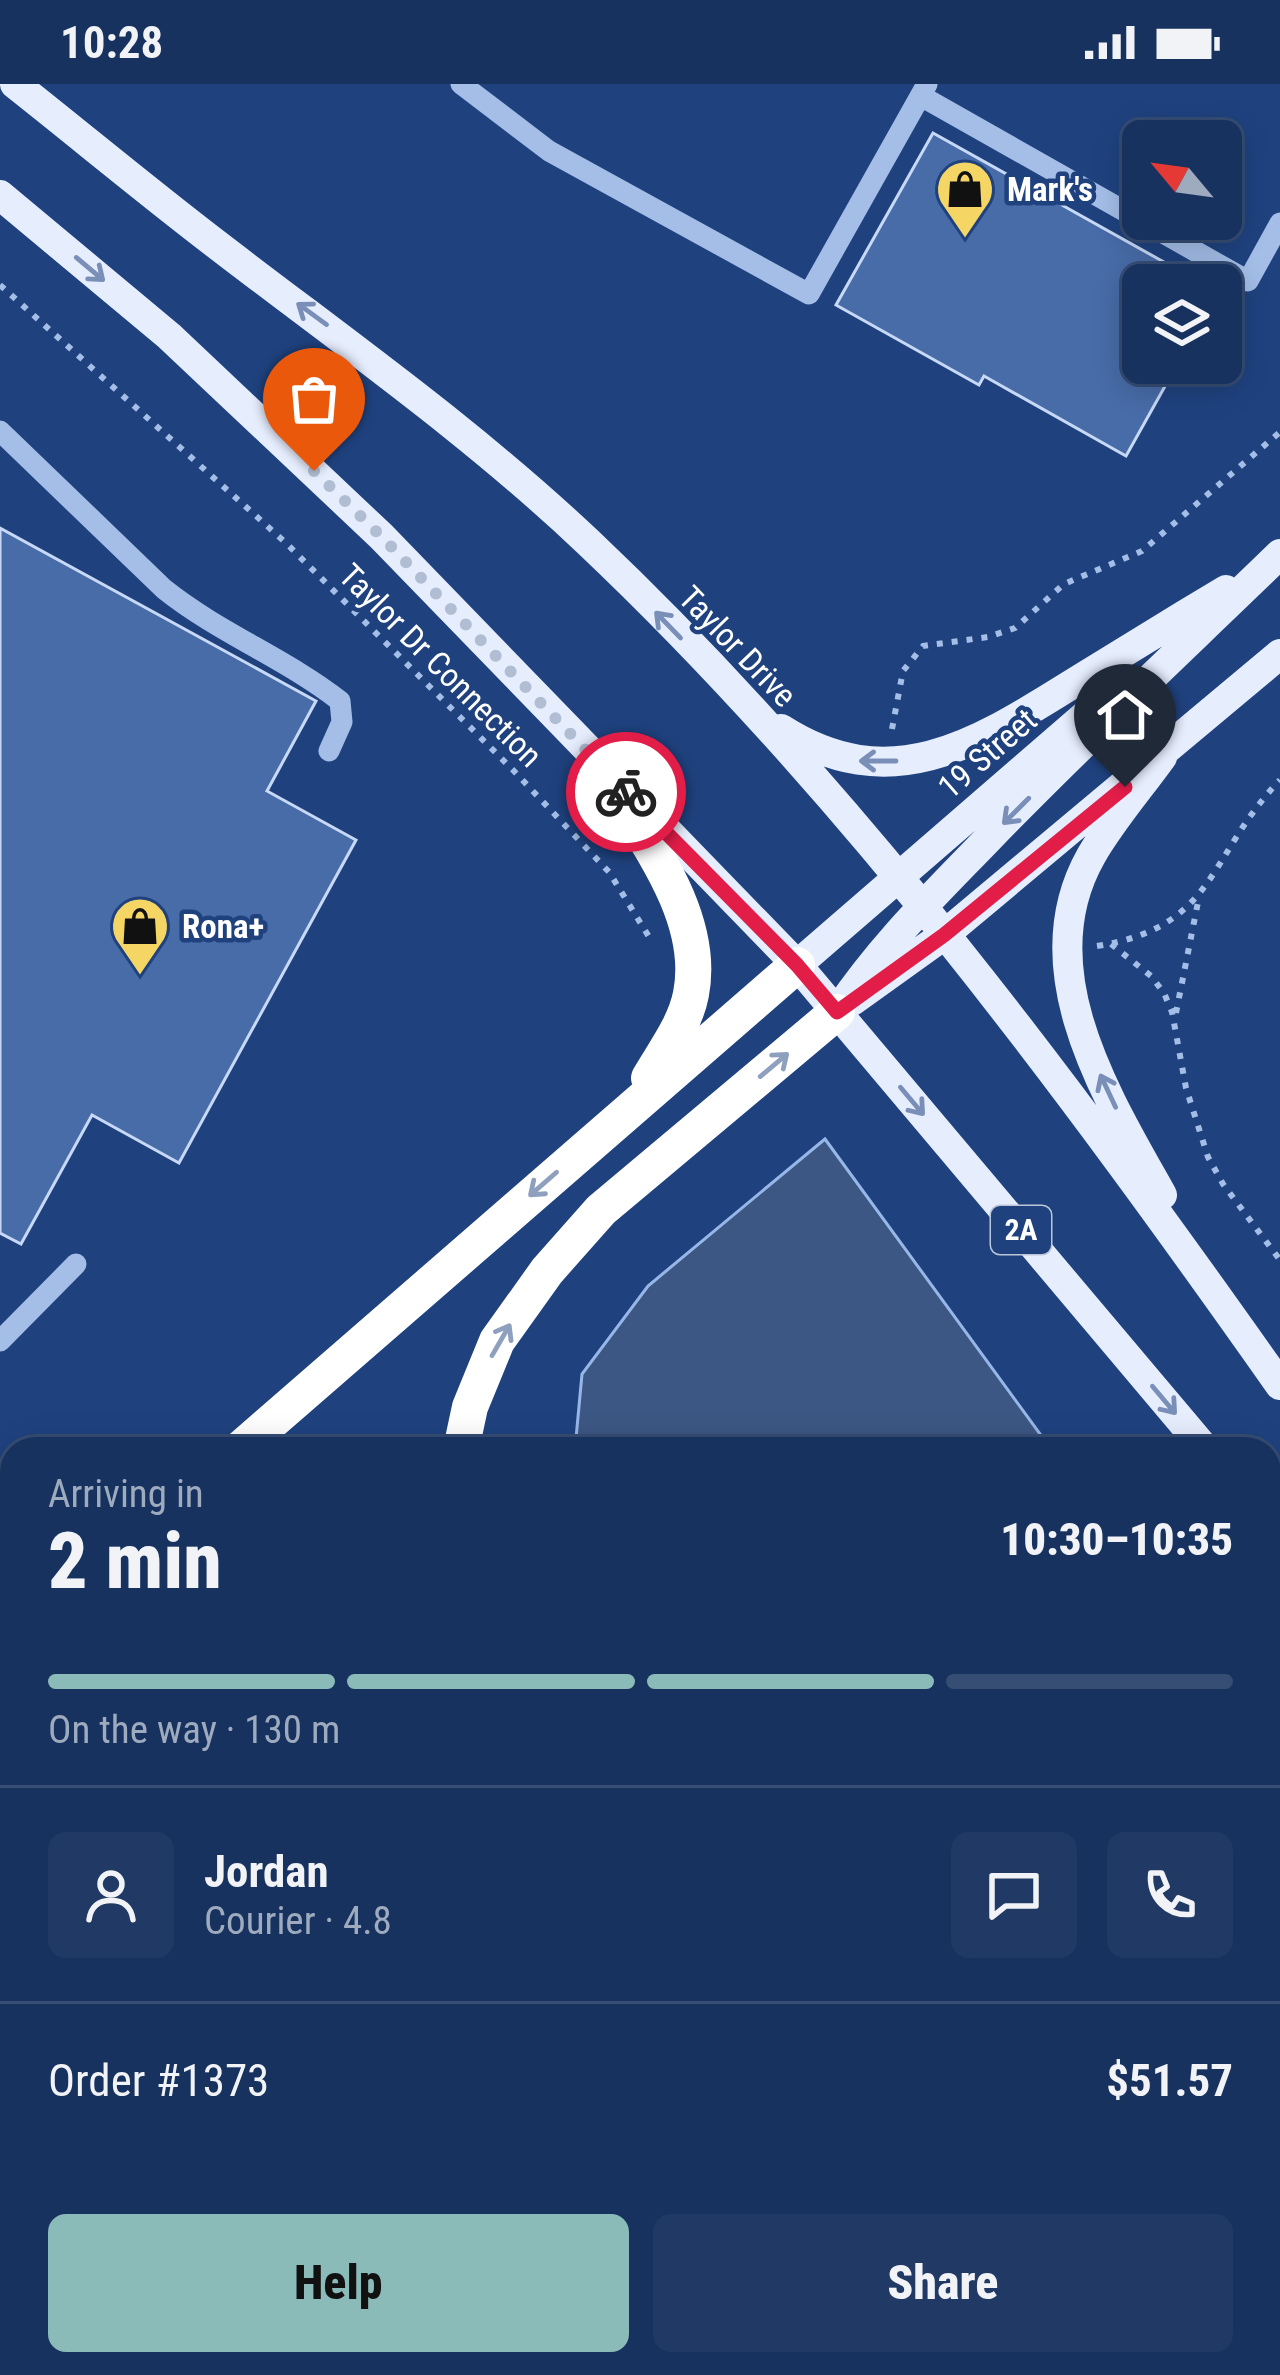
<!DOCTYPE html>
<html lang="en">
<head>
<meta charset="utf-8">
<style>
  :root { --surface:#17325f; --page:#203a65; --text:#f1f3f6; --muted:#9eaabd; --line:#364d74; --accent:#8bbbb9 }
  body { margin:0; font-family:"Roboto Condensed",sans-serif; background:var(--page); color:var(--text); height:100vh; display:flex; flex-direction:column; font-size:45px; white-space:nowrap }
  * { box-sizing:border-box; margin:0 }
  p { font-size:39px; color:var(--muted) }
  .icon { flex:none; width:66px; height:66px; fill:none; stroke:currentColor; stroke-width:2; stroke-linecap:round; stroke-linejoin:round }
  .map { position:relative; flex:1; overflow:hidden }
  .drawer { position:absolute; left:0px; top:1353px; width:1281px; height:939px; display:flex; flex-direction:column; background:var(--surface); border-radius:36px 36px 0 0; box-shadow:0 6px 30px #0003,0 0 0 3px var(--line) }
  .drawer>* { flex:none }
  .needle { width:78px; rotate:299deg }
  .tools { position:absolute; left:1122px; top:36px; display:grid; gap:24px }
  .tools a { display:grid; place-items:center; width:120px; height:120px; border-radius:18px; background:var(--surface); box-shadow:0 6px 30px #0003,0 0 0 3px var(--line); font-size:60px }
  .pin { position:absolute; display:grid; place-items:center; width:102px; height:102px; color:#fff; margin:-123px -51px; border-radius:50% 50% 50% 0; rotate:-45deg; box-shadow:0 0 12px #0007 }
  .pin .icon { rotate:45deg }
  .courier { position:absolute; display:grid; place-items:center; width:120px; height:120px; margin:-60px; border:9px solid #e11d48; border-radius:50%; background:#fff; color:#222; box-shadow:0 3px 15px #0007 }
  .overview em { font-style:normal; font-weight:800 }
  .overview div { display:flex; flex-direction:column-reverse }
  .overview { display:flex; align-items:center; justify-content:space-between; height:204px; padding:0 48px }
  h1 { font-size:78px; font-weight:800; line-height:90px }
  .bar { display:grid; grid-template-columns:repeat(4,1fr); gap:18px 12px; align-content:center; height:144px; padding:0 48px }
  .bar i { height:15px; border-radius:9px; background:var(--line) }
  .bar .current { background:var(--accent) }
  .bar p { grid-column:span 4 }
  .line { display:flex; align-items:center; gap:30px; padding:0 48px; border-top:3px solid var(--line) }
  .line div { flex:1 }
  .round { display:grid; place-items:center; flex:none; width:126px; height:126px; border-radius:18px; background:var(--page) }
  .button { display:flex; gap:24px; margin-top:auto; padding:24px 48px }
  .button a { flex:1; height:138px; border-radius:18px; background:var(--accent); color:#111; font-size:48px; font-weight:800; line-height:138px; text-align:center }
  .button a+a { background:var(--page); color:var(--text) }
  .status { display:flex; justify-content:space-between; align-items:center; height:84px; padding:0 60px; background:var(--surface); direction:ltr }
  .status svg { height:33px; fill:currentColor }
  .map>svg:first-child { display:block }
  .water { fill:#3d5784; stroke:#97b7e9; stroke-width:3 }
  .building { fill:#486ca8; stroke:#c7d9f6; stroke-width:3 }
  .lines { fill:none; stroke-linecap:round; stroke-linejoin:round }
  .path { stroke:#a4bee8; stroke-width:6; stroke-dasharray:6 9; stroke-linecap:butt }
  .minor { stroke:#a4bee8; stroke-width:21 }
  .major { stroke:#e6edfd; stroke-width:30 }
  .highway { stroke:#fff; stroke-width:36 }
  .oneway { stroke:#798fb8 }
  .oneway2 { stroke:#8fa0bf }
  .done { stroke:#b1bdd2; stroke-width:12; stroke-dasharray:0 21.6 }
  .route { stroke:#e11d48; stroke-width:15 }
  .labels { text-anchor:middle; stroke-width:9; stroke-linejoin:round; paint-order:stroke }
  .shield { fill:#1f427f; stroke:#bcc6d9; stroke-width:3 }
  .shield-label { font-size:30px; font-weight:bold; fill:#fff }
  .poi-label { font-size:33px; font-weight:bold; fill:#fff; stroke:#1f427f; text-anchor:start }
  .street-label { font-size:33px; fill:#fff; stroke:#1f427f }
</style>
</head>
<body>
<div class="status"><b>10:28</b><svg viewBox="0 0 49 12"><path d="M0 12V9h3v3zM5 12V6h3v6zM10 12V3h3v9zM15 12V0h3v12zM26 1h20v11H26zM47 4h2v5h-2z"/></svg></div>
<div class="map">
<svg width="1280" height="2291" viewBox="0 0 1280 2291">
  <rect width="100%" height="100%" fill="#1f427f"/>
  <!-- water -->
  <path class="water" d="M 825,1055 L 1051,1365 L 575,1365 L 582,1290 L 648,1202 Z"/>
  <!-- building -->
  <path class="building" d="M 933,49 L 1205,201 L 1143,201 L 1143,279 L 1178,279 L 1126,372 L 984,292 L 979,301 L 836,221 Z
    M 0,444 L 316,617 L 267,707 L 356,756 L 179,1079 L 92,1031 L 21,1160 L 0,1149 Z"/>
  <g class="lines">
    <!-- path -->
    <path class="path" d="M 0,201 L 286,459 L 513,686 L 609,788 L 651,856
      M 892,645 L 903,587 L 923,562 L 988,553 L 1015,544 L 1064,500 L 1142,467 L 1280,348
      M 1111,860 L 1151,892 L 1164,909 L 1172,928 L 1186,1004 L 1208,1073 L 1223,1100 L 1280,1176
      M 1097,862 C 1217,843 1207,772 1280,696
      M 1176,929 L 1198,818"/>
    <!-- minor -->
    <path class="minor" d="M 461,0 L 549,67 L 809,210 L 927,0
      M 921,12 L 1248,197 L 1280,139
      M 0,347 L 164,505 C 219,549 285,574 340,617 L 342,638 L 329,667
      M 0,1257 L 76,1180"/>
    <!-- major -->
    <path class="major" d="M 15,0 C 82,53 148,108 216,160 C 342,257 472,348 588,458 C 852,708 1071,1005 1280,1301
      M 0,111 L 169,252 L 381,452 L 797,881 L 1205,1365
      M 781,645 C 892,716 979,658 1077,597 C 1126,567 1176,536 1226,506
      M 797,881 L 1096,622
      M 852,917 L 944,851 L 1280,570
      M 837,928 C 882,861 933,812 989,754 C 1083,657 1183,564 1280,470
      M 1162,1111 C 1106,1011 1027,885 1091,772 C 1111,737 1139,705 1162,673
      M 1269,1441 L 1280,1454"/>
    <!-- highway -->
    <path class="highway" d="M 599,680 C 638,748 707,828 691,910 C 685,941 664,968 649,994
      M 240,1365 L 797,881
      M 461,1365 L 470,1323 L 497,1257 L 547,1187 L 601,1126 L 837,928
      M 0,1574 L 12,1564
      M 1269,1796 L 1280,1794
      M 1269,1840 L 1280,1837
      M 1269,1957 L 1280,1955
      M 0,2071 L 12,2070
      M 1269,2078 L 1280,2076
      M 0,2163 L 12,2161
      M 1269,2270 L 1280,2268
      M 0,2282 L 15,2280
      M 1158,2291 L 1216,2280"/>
  </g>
  <!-- one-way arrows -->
  <defs><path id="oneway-shaft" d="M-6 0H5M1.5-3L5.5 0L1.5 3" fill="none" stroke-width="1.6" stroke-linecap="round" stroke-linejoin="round" transform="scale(3)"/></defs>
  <g class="oneway">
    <use href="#oneway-shaft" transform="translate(90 185) rotate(40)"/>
    <use href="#oneway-shaft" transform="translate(312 230) rotate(-144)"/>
    <use href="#oneway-shaft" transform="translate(668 541) rotate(-134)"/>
    <use href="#oneway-shaft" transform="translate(878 677) rotate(-180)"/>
    <use href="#oneway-shaft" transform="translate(1016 727) rotate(135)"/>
    <use href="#oneway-shaft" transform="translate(1108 1007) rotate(-115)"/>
    <use href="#oneway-shaft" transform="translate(912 1017) rotate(50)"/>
    <use href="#oneway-shaft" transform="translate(1164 1316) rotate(50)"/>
  </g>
  <g class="oneway2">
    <use href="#oneway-shaft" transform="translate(774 981) rotate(-40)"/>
    <use href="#oneway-shaft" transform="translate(543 1100) rotate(139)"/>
    <use href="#oneway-shaft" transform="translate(501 1256) rotate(-60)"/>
  </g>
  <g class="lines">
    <!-- done -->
    <path class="done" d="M 314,387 L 381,452 L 626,708"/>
    <!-- route -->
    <path class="route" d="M 626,708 L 797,881 L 837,928 L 944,851 L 1125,703"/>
  </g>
  <!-- icons -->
  <defs>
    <g id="shop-pin" transform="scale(3)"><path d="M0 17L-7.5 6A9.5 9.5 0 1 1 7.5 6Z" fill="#f5d664" stroke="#1f427f"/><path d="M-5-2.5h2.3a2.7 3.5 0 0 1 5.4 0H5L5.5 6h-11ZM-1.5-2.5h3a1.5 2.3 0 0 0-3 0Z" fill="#111"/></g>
  </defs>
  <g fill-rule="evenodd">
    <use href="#shop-pin" x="965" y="105"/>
    <use href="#shop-pin" x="140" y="842"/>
  </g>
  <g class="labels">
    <!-- shield labels -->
    <rect class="shield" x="991" y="1122" width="60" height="48" rx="9"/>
    <g class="shield-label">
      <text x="1021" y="1156">2A</text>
    </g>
    <!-- poi labels -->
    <g class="poi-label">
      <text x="1007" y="117">Mark's</text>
      <text x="182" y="854">Rona+</text>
    </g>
    <!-- street labels -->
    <g class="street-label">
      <text transform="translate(738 562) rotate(46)" y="12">Taylor Drive</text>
      <text transform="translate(441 581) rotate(45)" y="12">Taylor Dr Connection</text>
      <text transform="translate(987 669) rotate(-41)" y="12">19 Street</text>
    </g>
  </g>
</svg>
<div class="tools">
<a><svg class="needle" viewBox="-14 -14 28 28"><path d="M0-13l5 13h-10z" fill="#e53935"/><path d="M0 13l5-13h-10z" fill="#9eaabd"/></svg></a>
<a><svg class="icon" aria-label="layers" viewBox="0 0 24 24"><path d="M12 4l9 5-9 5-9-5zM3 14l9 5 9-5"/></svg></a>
</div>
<div class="pin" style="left:314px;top:387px;background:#ea580c"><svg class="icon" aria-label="bag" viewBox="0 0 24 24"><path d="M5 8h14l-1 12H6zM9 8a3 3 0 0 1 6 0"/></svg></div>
<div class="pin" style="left:1125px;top:703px;background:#1f2937"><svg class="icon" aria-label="home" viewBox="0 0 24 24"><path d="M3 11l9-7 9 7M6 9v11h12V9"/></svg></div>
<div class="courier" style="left:626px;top:708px"><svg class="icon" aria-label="bike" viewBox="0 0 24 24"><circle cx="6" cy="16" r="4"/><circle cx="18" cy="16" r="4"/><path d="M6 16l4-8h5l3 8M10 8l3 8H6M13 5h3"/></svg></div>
<section class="drawer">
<div class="overview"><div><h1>2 min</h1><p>Arriving in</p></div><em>10:30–10:35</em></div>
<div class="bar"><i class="current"></i><i class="current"></i><i class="current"></i><i></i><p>On the way · 130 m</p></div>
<div class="line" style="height:216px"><a class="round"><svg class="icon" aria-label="person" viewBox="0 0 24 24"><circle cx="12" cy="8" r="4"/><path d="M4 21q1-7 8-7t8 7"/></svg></a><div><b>Jordan</b><p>Courier · 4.8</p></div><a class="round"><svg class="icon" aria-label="chat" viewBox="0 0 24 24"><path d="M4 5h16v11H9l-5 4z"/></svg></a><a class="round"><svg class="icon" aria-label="phone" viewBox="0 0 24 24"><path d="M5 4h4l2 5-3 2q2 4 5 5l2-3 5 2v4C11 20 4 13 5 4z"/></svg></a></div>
<div class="line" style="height:156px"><div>Order #1373</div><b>$51.57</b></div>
<div class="button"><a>Help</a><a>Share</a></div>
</section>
</div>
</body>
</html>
